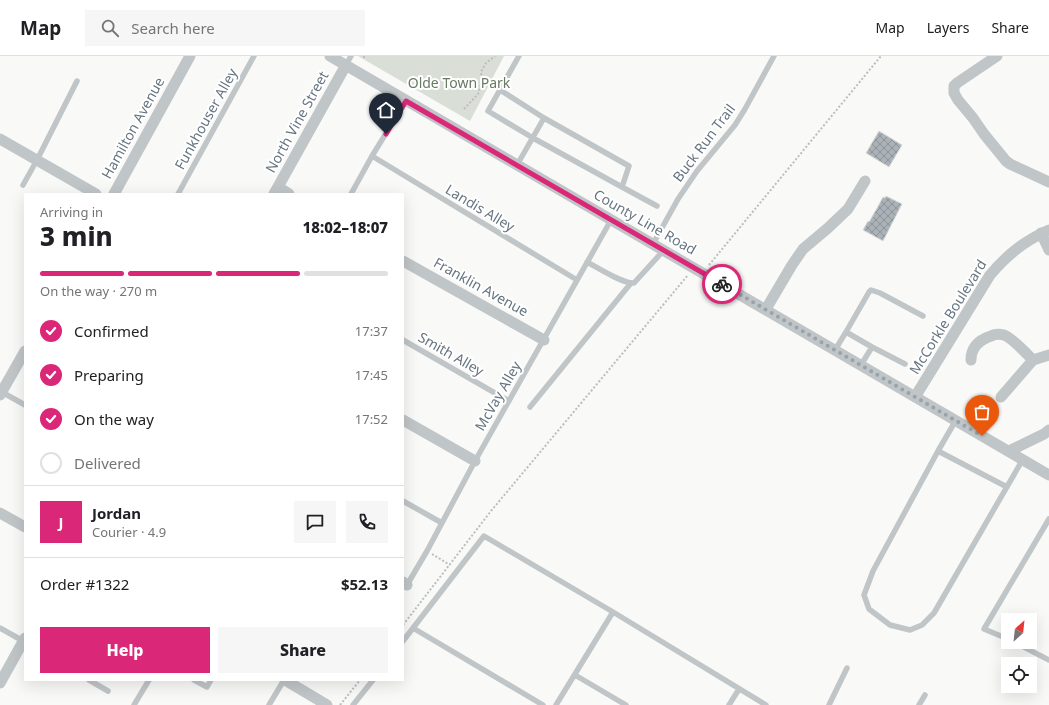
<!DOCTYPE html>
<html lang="en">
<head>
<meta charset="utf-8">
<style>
  :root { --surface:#fff; --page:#f6f6f6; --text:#202124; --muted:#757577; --line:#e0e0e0; --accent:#db2777 }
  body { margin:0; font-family:"Noto Sans",sans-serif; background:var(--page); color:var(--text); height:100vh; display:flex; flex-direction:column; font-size:15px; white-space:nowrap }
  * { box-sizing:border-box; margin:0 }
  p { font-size:13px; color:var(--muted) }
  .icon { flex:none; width:22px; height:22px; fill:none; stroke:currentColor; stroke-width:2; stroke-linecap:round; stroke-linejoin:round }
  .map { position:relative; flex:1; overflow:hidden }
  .details { position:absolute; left:24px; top:137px; width:380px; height:488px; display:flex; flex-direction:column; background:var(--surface); border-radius:0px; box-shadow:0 4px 16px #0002 }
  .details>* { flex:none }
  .needle { width:26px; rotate:27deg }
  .controls { position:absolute; left:1001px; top:557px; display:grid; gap:8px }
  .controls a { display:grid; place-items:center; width:36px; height:36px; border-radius:0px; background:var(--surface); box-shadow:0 4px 16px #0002; font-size:20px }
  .pin { position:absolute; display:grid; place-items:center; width:34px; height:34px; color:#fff; margin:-41px -17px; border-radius:50% 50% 50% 0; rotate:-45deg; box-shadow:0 0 4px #0007 }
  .pin .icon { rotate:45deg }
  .courier { position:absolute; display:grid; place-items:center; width:40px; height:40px; margin:-20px; border:3px solid #db2777; border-radius:50%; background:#fff; color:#222; box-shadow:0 1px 5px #0007 }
  .summary em { font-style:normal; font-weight:800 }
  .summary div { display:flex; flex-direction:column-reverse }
  .summary { display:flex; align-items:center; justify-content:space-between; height:68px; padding:0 16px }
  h1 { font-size:26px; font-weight:800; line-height:30px }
  .bar { display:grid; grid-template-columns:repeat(4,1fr); gap:6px 4px; align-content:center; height:48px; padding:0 16px }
  .bar i { height:5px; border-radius:3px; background:var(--line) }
  .bar .on { background:var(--accent) }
  .bar p { grid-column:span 4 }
  .line { display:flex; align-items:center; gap:10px; padding:0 16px; border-top:1px solid var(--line) }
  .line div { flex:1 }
  .round { display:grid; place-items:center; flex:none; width:42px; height:42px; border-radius:0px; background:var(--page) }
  ol { padding:0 16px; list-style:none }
  li { display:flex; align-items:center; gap:12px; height:44px }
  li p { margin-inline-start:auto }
  li .icon { padding:4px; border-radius:50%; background:var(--accent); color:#fff; stroke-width:4 }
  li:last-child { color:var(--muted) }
  li i { width:22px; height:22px; border:2px solid var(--line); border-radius:50% }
  .cta { display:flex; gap:8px; margin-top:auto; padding:8px 16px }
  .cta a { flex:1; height:46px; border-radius:0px; background:var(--accent); color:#fff; font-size:16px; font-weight:800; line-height:46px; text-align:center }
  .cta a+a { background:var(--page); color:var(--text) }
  header { display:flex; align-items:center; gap:24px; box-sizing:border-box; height:56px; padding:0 20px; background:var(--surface); border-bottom:1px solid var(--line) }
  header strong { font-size:19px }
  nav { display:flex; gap:22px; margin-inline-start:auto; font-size:14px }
  .search { width:280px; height:36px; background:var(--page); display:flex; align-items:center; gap:10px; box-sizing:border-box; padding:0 14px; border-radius:0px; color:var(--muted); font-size:15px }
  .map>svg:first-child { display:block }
  .green { fill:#d9ded6 }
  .building { fill:url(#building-cross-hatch); stroke:#dbdbd9 }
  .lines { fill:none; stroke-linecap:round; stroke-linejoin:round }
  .path { stroke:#bbbec0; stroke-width:2; stroke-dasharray:2 2; stroke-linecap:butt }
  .service { stroke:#c0c5c8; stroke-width:5.5 }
  .minor { stroke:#c0c5c8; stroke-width:11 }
  .done { stroke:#99a3aa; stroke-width:4; stroke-dasharray:0 7.2 }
  .route { stroke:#db2777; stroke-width:5 }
  .labels { text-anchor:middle; stroke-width:4; stroke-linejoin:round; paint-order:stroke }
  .park-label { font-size:14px; fill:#687964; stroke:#fff }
  .street-label { font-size:14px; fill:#667580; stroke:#fff }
</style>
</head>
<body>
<header>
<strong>Map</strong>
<div class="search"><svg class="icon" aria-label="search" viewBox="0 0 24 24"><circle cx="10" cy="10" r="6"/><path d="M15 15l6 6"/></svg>Search here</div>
<nav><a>Map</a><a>Layers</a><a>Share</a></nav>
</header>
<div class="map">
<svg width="1049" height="649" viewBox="0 0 1049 649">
  <defs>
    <pattern id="building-cross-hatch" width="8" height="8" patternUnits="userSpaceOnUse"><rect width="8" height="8" fill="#aab2b7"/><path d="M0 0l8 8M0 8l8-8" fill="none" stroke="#8e959a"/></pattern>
  </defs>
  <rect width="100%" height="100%" fill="#f9f9f7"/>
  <!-- green -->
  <path class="green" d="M 358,0 L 504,0 L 470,65 Z"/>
  <!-- building -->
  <path class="building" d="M 879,75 L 902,89 L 889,111 L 866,97 Z
    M 886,140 L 902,148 L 883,185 L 863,174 L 868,165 L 869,166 L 876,154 L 883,141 L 885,142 Z"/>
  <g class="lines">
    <!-- path -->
    <path class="path" d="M 364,2 L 364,0
      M 464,53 L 478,38 L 482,25 L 481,16 L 486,7 L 495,0
      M 709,209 L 881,0
      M 432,498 L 450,509
      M 403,569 L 491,455 L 688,219
      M 340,649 L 360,624"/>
    <!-- service -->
    <path class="service" d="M 519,0 L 488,55 L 533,82 L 622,131
      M 346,9 L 351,0
      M 500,34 L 544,62 L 629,110 L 622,131 L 657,150
      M 372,100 L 577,224
      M 517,109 L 544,62
      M 23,129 L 37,104 L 77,25
      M 178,138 L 254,0
      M 351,138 L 372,100 L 406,45
      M 653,188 L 678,143 L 697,115 L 735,69 L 745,53 L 774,0
      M 587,206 C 598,212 623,228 634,227 L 664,194
      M 846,276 L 869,236 L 871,234 L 880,237 L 923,260
      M 403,284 L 509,345
      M 835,294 L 846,276 L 872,291 L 905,308
      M 861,309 L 872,291
      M 0,335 L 25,349
      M 530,351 L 631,227
      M 956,364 L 938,395 L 873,515 L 864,539 L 869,553 L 890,569 L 910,574 L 922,569 L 934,557 L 1023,403
      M 938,395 L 1007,431
      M 403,445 L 442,467
      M 407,529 L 427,495 L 475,405 L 611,164
      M 0,572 L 25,586
      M 413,572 L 543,649
      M 1008,583 L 984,573 L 1049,463
      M 403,585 L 484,480 L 613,556 L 766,649
      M 1014,586 L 1049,604
      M 575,619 L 626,649
      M 89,624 L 108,635
      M 194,624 L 207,631 L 211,624
      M 134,649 L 149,624
      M 269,649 L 284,624
      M 353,649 L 373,624
      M 556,649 L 613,556
      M 729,649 L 739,633
      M 829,649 L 847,612
      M 919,649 L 925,639"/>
    <!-- minor -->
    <path class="minor" d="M 330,0 L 1049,419
      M 997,0 L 957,27 L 954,30 L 954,37 L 958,44 L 973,62 L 984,78 L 1006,105 L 1010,108 L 1049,126
      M 0,83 L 96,138
      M 278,131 L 289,138
      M 114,138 L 190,0
      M 274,138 L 346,9
      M 1041,177 L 1049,194
      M 403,205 L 544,284
      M 766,253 L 792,209 L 803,193 L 828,172 L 848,153 L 865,125
      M 971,304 C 971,291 979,284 991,280 C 995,278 1000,278 1004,279 C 1011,281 1027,298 1033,304
      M 0,339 L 25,295
      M 915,341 L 990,219 C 1007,199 1024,185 1049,174
      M 1001,341 L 1033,304 L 1049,299
      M 403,364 L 475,405
      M 1009,395 L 1044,378 L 1049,374
      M 0,457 L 25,471
      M 403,526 L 407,529
      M 285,624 L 327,649
      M 0,627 L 25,582"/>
  </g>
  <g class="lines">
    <!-- done -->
    <path class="done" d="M 722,228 L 982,380"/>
    <!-- route -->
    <path class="route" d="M 386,78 L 406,45 L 722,228"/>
  </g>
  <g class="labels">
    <!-- park labels -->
    <g class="park-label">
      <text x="459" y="32">Olde Town Park</text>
    </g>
    <!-- street labels -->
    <g class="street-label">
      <text transform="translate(206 63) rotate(-61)" y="5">Funkhouser Alley</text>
      <text transform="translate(297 66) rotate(-61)" y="5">North Vine Street</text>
      <text transform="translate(133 72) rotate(-61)" y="5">Hamilton Avenue</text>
      <text transform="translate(704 87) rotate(-53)" y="5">Buck Run Trail</text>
      <text transform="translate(480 152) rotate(31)" y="5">Landis Alley</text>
      <text transform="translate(645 166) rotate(30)" y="5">County Line Road</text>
      <text transform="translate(481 231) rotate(29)" y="5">Franklin Avenue</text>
      <text transform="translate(948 261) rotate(-58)" y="5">McCorkle Boulevard</text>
      <text transform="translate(451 298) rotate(30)" y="5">Smith Alley</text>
      <text transform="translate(498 340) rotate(-60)" y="5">McVay Alley</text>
    </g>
  </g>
</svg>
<div class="controls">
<a><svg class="needle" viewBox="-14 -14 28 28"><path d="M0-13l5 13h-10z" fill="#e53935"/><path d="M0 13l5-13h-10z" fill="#757577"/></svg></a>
<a><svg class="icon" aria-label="locate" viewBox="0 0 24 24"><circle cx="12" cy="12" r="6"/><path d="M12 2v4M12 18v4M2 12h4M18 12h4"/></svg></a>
</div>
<div class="pin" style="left:982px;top:380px;background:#ea580c"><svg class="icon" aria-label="bag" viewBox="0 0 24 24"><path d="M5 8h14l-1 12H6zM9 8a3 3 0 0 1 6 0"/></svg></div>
<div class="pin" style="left:386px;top:78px;background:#1f2937"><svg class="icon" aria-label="home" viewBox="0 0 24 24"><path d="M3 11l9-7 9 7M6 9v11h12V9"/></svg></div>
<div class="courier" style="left:722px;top:228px"><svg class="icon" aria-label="bike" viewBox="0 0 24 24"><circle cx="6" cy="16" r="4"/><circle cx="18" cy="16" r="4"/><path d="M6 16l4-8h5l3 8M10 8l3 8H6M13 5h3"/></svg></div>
<section class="details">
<div class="summary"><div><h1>3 min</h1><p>Arriving in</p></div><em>18:02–18:07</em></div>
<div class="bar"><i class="on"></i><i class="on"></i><i class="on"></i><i></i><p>On the way · 270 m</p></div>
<ol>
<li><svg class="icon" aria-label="check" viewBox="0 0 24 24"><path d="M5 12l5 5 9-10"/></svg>Confirmed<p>17:37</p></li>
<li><svg class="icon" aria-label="check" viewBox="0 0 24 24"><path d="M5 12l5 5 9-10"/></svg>Preparing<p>17:45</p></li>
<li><svg class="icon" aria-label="check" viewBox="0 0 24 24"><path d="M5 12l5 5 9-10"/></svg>On the way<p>17:52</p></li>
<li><i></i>Delivered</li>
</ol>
<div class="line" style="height:72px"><b class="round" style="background:var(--accent);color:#fff">J</b><div><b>Jordan</b><p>Courier · 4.9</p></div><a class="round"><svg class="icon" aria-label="chat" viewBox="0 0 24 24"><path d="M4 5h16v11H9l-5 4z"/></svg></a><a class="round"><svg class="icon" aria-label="phone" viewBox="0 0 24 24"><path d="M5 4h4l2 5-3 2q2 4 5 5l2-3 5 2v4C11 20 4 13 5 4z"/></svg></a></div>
<div class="line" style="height:52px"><div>Order #1322</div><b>$52.13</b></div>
<div class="cta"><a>Help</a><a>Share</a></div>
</section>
</div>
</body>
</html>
